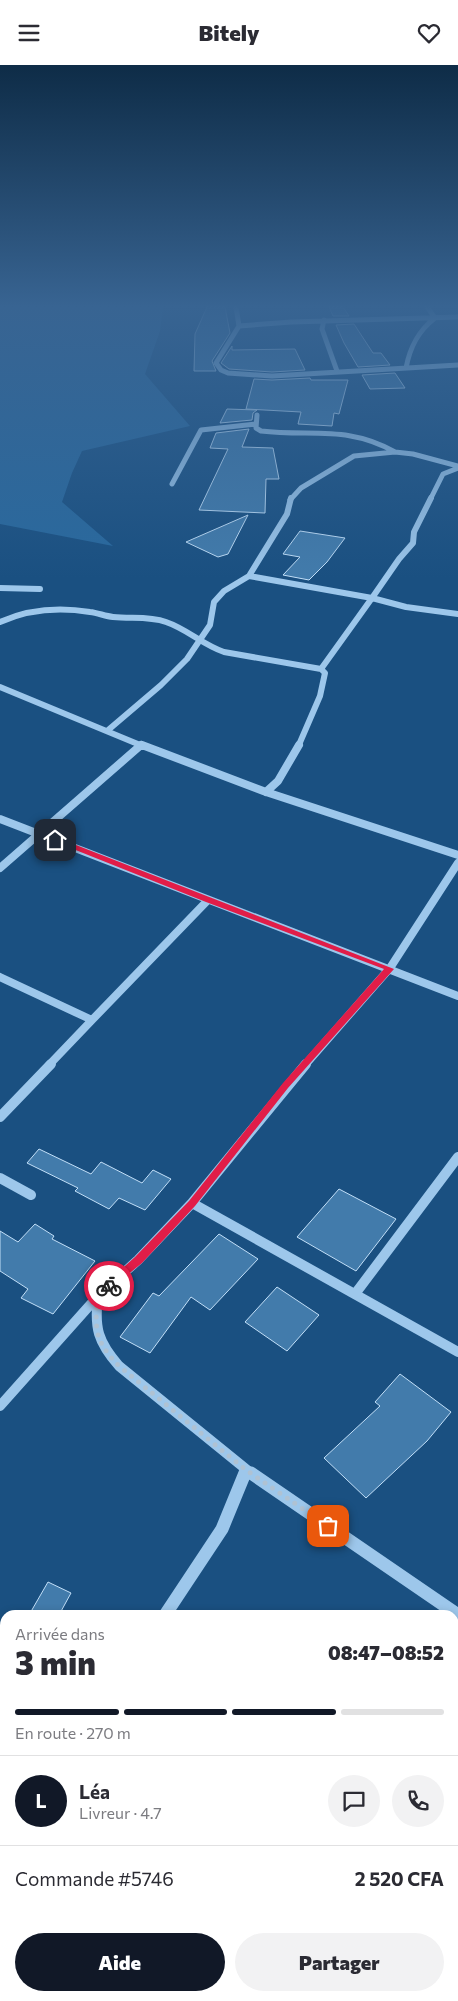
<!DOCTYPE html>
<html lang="fr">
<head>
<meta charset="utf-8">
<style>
  :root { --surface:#fff; --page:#f2f2f3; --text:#2b2b33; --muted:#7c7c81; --line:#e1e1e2; --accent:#111827 }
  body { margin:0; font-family:Commissioner,sans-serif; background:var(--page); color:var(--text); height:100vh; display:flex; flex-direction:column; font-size:19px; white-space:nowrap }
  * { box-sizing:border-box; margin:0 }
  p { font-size:16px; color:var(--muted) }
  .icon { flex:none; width:28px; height:28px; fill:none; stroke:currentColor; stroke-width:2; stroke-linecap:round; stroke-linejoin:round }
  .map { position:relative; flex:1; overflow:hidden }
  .panel { position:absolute; left:0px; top:1545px; width:459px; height:391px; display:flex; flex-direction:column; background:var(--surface); border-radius:15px 15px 0 0; box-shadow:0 2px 8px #0003 }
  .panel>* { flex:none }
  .pin { position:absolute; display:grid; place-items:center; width:42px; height:42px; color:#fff; margin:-21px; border-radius:10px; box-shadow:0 2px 8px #0006 }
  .courier { position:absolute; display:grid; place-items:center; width:50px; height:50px; margin:-25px; border:4px solid #e11d48; border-radius:50%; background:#fff; color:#222; box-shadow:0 1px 6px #0007 }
  .head em { font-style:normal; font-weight:800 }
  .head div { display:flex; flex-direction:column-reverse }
  .head { display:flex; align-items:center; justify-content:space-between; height:85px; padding:0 15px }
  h1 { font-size:32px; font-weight:800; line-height:38px }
  .bar { display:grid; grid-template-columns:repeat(4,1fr); gap:8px 5px; align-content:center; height:60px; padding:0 15px }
  .bar i { height:6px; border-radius:4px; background:var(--line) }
  .bar .selected { background:var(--accent) }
  .bar p { grid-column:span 4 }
  .line { display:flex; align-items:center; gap:12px; padding:0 15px; border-top:1px solid var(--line) }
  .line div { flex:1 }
  .round { display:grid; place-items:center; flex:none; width:52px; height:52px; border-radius:26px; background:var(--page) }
  .cta { display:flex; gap:10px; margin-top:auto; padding:10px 15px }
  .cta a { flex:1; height:58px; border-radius:30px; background:var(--accent); color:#fff; font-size:20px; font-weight:800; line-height:58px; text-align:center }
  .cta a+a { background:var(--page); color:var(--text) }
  header { display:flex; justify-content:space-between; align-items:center; height:65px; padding:0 15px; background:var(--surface); font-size:22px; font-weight:800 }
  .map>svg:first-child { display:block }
  .green { fill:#29699e }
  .building { fill:#427bab; stroke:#c2dff8 }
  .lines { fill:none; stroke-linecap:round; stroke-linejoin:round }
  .minor-far4 { stroke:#9dc7eb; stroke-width:5 }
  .minor-far3 { stroke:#9dc7eb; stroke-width:6 }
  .minor-far2 { stroke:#9dc7eb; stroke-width:8 }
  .minor-far1 { stroke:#9dc7eb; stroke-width:10 }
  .minor { stroke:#9dc7eb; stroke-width:13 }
  .route { fill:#e11d48 }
  .done { stroke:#afc2d3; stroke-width:5; stroke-dasharray:0 9 }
</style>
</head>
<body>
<header><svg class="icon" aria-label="menu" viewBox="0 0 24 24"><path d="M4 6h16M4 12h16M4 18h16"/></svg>Bitely<svg class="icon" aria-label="heart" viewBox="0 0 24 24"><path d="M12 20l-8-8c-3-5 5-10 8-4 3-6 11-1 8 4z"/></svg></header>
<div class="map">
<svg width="458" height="1936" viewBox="0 0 458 1936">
  <rect width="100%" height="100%" fill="#1a5081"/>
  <!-- green -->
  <path class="green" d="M 0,242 L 163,242 L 160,266 L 145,309 L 190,361 L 82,386 L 72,408 L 62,437 L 113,481 L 0,459 Z"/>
  <!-- building -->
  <path class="building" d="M 207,242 L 225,242 L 230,268 L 212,296 L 216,306 L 194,306 L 195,269 Z
    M 329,242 L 343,242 L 349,251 L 333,251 Z
    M 354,259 L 373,288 L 381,288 L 390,300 L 358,302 L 344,278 L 336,260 Z
    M 232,281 L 232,285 L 295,284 L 305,305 L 272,307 L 229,304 L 221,298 Z
    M 395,308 L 405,323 L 370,324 L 362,310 Z
    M 310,313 L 311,315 L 348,315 L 339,349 L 334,348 L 332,361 L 298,359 L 301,347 L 246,344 L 254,314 L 272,315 Z
    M 227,344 L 257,345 L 253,348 L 252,355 L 220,358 Z
    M 249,364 L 242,382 L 273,383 L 279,414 L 266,414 L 265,448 L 199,445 L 228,384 L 210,383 L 216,368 Z
    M 248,450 L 228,489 L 218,492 L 186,477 Z
    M 300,466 L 345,473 L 327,497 L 309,515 L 283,510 L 300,492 L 283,489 Z
    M 39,1084 L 91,1109 L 101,1097 L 142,1118 L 153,1105 L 171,1114 L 145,1145 L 119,1133 L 109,1144 L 75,1126 L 78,1123 L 27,1098 Z
    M 339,1124 L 396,1154 L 356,1206 L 297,1172 Z
    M 35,1159 L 54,1171 L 52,1174 L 95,1196 L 53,1249 L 21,1233 L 28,1224 L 0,1206 L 0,1166 L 18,1177 Z
    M 219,1169 L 258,1194 L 210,1245 L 191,1232 L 150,1288 L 120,1272 L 153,1228 L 159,1231 Z
    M 277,1222 L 319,1250 L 287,1286 L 245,1257 Z
    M 400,1309 L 451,1347 L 427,1376 L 366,1433 L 324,1393 L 380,1341 L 375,1337 Z
    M 48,1517 L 71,1528 L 59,1550 L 29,1550 Z"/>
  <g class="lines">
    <!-- minor-far4 -->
    <path class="minor-far4" d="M 236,242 L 239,261
      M 458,252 L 291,257 L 239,261 L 216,298 L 221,305 L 228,308 L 272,311 L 458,300
      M 324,255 L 322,264 L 337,306
      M 406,303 C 410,282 418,266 435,253 L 427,242
      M 257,350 L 256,363 L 261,366 C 311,372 348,360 395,387
      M 172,419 L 201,365 L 256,359
      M 290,435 L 301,423 L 354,391 L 395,387 L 413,389 L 458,401
      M 430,435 L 443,409 L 458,403"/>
    <!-- minor-far3 -->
    <path class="minor-far3" d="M 431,433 L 414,467 L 413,478 L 399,494 L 372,533 L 406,542 L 458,549
      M 249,511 L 372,533 L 321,604
      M 0,523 L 40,524
      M 0,557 C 29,544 59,542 90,547 C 98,548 105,551 113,552 C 131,554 149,551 166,557 C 187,564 203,580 224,587 L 321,604 L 325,608 L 320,631 L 298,682
      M 0,622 L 145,682
      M 107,666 L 161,620 L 187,594 L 210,560 L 214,537 L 224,526 L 249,511 L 287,449 L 291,433
      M 139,682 L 141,680"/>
    <!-- minor-far2 -->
    <path class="minor-far2" d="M 142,680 L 266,727 L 458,790
      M 266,727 L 278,716 L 299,680
      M 0,754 L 458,931
      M 0,803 L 141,680
      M 0,912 L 92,955 L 49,1000
      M 92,955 L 208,835
      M 305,1000 L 390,903 L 458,798"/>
    <!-- minor-far1 -->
    <path class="minor-far1" d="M 0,1052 L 51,999
      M 0,1113 L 31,1130
      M 192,1138 L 458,1287
      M 355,1229 L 458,1092
      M 98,1231 C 94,1263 98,1277 119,1301 L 252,1409
      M 0,1341 L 98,1231 L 138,1195 L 192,1138 L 306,999
      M 244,1409 L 246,1405"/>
    <!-- minor -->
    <path class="minor" d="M 251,1408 L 458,1550
      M 165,1550 L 222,1464 L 245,1408
      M 454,1668 L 458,1657
      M 0,1775 L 5,1768
      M 432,1931 L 436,1936"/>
  </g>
  <!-- sky -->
  <linearGradient id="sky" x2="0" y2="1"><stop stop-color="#0e2c47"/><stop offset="0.47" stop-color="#386492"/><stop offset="1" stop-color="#386492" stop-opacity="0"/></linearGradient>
  <rect width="458" height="513" fill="url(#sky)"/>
  <!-- route -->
  <path class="route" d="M 53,773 L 58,773 L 394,904 L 288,1023 L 195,1141 L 142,1198 L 109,1225 L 104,1221 L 106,1218 L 135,1192 L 189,1136 L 283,1018 L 384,904 L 206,837 L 53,776 Z"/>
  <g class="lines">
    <!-- done -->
    <path class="done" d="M 109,1221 L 98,1231 C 94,1265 95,1276 119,1301 L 246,1405 L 328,1461"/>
  </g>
</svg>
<div class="pin" style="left:328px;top:1461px;background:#ea580c"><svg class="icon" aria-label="bag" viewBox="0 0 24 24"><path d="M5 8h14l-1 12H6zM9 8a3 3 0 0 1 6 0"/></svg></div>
<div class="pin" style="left:55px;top:775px;background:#1f2937"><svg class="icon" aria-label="home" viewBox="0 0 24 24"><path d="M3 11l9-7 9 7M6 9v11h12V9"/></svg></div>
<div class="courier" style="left:109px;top:1221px"><svg class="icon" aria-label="bike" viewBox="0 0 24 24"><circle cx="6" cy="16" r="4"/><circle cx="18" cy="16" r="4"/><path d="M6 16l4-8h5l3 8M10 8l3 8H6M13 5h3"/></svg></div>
<section class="panel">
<div class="head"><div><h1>3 min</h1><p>Arrivée dans</p></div><em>08:47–08:52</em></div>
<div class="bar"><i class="selected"></i><i class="selected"></i><i class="selected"></i><i></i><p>En route · 270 m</p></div>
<div class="line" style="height:90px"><b class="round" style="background:var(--accent);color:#fff">L</b><div><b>Léa</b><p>Livreur · 4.7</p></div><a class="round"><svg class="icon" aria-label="chat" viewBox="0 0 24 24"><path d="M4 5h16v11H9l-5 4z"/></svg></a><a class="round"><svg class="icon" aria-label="phone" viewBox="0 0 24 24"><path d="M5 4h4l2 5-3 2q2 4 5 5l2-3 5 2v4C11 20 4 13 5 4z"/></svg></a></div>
<div class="line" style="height:65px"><div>Commande #5746</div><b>2 520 CFA</b></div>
<div class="cta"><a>Aide</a><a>Partager</a></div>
</section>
</div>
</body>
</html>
